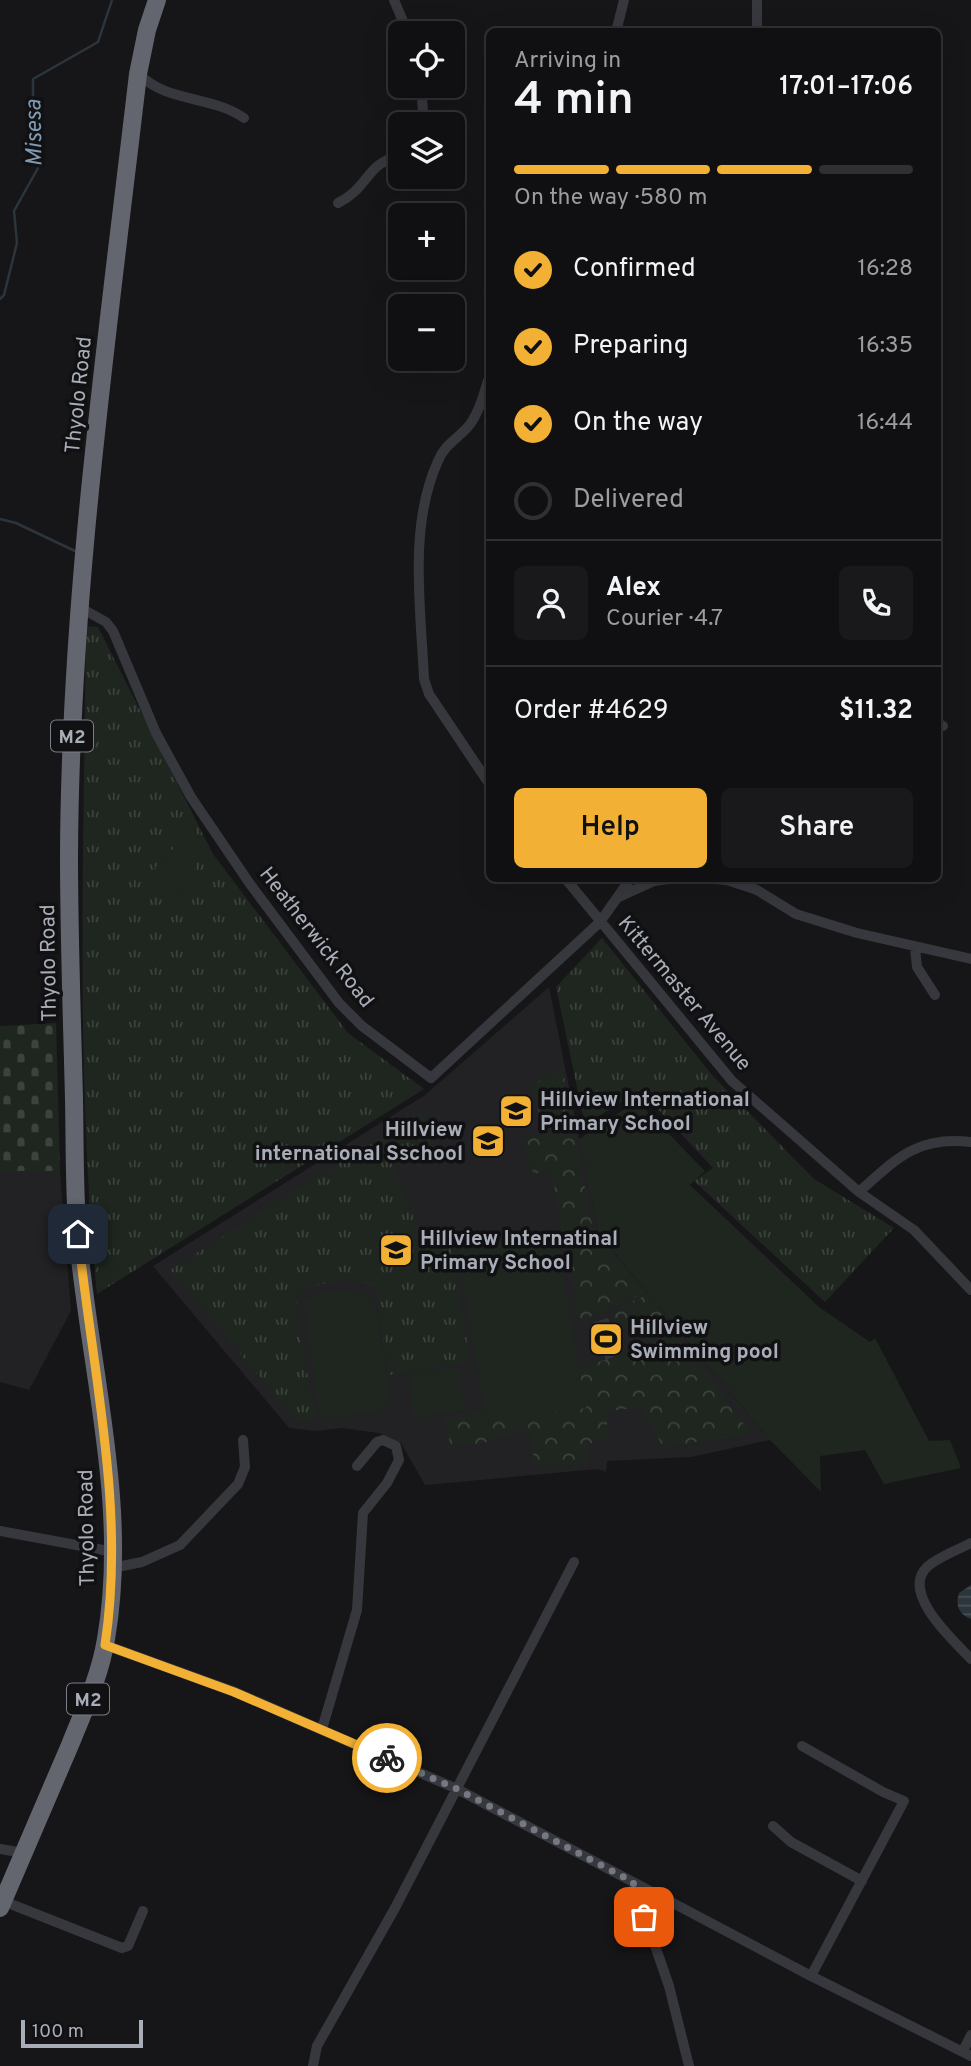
<!DOCTYPE html>
<html lang="en">
<head>
<meta charset="utf-8">
<style>
  :root { --surface:#101012; --page:#19191b; --text:#f1f3f6; --muted:#9c9d9f; --line:#303032; --accent:#f2b134 }
  body { margin:0; font-family:Overpass,sans-serif; background:var(--page); color:var(--text); height:100vh; display:flex; flex-direction:column; font-size:26px; white-space:nowrap }
  * { box-sizing:border-box; margin:0 }
  p { font-size:23px; color:var(--muted) }
  .icon { flex:none; width:38px; height:38px; fill:none; stroke:currentColor; stroke-width:2; stroke-linecap:round; stroke-linejoin:round }
  .map { position:relative; flex:1; overflow:hidden }
  .drawer { position:absolute; left:486px; top:28px; width:455px; height:854px; display:flex; flex-direction:column; background:var(--surface); border-radius:10px; box-shadow:0 7px 28px #0002,0 0 0 2px var(--line) }
  .drawer>* { flex:none }
  .fabs { position:absolute; left:388px; top:21px; display:grid; gap:14px }
  .fabs a { display:grid; place-items:center; width:77px; height:77px; border-radius:10px; background:var(--surface); box-shadow:0 7px 28px #0002,0 0 0 2px var(--line); font-size:35px }
  .scale { position:absolute; left:21px; bottom:18px; width:122px; box-sizing:border-box; padding-left:7px; border:4px solid #a8adb8; border-top:0; font-size:19px; line-height:24px; white-space:nowrap; color:#a8adb8; -webkit-text-stroke:5px #111113; paint-order:stroke }
  .pin { position:absolute; display:grid; place-items:center; width:60px; height:60px; color:#fff; margin:-30px; border-radius:14px; box-shadow:0 4px 10px #0006 }
  .courier { position:absolute; display:grid; place-items:center; width:70px; height:70px; margin:-35px; border:5px solid #f2b134; border-radius:50%; background:#fff; color:#222; box-shadow:0 2px 9px #0007 }
  .head em { font-style:normal; font-weight:600 }
  .head div { display:flex; flex-direction:column-reverse }
  .head { display:flex; align-items:center; justify-content:space-between; height:119px; padding:0 28px }
  h1 { font-size:46px; font-weight:600; line-height:52px }
  .bar { display:grid; grid-template-columns:repeat(4,1fr); gap:10px 7px; align-content:center; height:84px; padding:0 28px }
  .bar i { height:9px; border-radius:5px; background:var(--line) }
  .bar .current { background:var(--accent) }
  .bar p { grid-column:span 4 }
  .line { display:flex; align-items:center; gap:18px; padding:0 28px; border-top:2px solid var(--line) }
  .line div { flex:1 }
  .round { display:grid; place-items:center; flex:none; width:74px; height:74px; border-radius:10px; background:var(--page) }
  ol { padding:0 28px; list-style:none }
  li { display:flex; align-items:center; gap:21px; height:77px }
  li p { margin-inline-start:auto }
  li .icon { padding:7px; border-radius:50%; background:var(--accent); color:#111; stroke-width:4 }
  li:last-child { color:var(--muted) }
  li i { width:38px; height:38px; border:4px solid var(--line); border-radius:50% }
  .action { display:flex; gap:14px; margin-top:auto; padding:14px 28px }
  .action a { flex:1; height:80px; border-radius:10px; background:var(--accent); color:#111; font-size:28px; font-weight:600; line-height:80px; text-align:center }
  .action a+a { background:var(--page); color:var(--text) }
  .map>svg:first-child { display:block }
  .built { fill:#222225 }
  .grass { fill:url(#grass-tufts) }
  .forest { fill:url(#forest-crowns) }
  .cemetery { fill:url(#cemetery-stones) }
  .green { fill:#1e261f }
  .water { fill:url(#water-rules) }
  .lines { fill:none; stroke-linecap:round; stroke-linejoin:round }
  .stream { stroke:#2c353c; stroke-width:2.5 }
  .street { stroke:#37383d; stroke-width:10 }
  .highway { stroke:#63666e; stroke-width:18 }
  .done { stroke:#757880; stroke-width:7; stroke-dasharray:0 12.6 }
  .route { stroke:#f2b134; stroke-width:9 }
  .labels { text-anchor:middle; stroke-width:7; stroke-linejoin:round; paint-order:stroke }
  .shield { fill:#111113; stroke:#7b7e86; stroke-width:2 }
  .shield-label { font-size:19px; font-weight:bold; fill:#a8adb8 }
  .street-label { font-size:21px; fill:#a8adb8; stroke:#111113 }
  .poi-label { font-size:21px; font-weight:bold; fill:#a8adb8; stroke:#111113; text-anchor:start }
  .water-label { font-size:23px; font-style:italic; fill:#7f9bb3; stroke:#111113 }
</style>
</head>
<body>
<div class="map">
<svg width="971" height="2066" viewBox="0 0 971 2066">
  <defs>
    <pattern id="grass-tufts" width="24" height="20" patternUnits="userSpaceOnUse" patternTransform="scale(1.75)"><rect width="24" height="20" fill="#1e261f"/><path d="M3 7l-1-3M5 7V3M7 7l1-3M15 17l-1-3M17 17v-4M19 17l1-3" fill="none" stroke="#3c433d"/></pattern>
    <pattern id="forest-crowns" width="20" height="18" patternUnits="userSpaceOnUse" patternTransform="scale(1.75)"><rect width="20" height="18" fill="#1e261f"/><path d="M2 6a3 3 0 1 1 6 0M12 15a3 3 0 1 1 6 0" fill="none" stroke="#3c433d"/></pattern>
    <pattern id="cemetery-stones" width="16" height="16" patternUnits="userSpaceOnUse" patternTransform="scale(1.75)"><rect width="16" height="16" fill="#1e261f"/><path d="M2 7V4a2 2 0 0 1 4 0v3zM10 15v-3a2 2 0 0 1 4 0v3z" fill="#3c433d"/></pattern>
    <pattern id="water-rules" width="6" height="5" patternUnits="userSpaceOnUse" patternTransform="scale(1.75)"><rect width="6" height="5" fill="#2c353c"/><path d="M0 2.5h6" fill="none" stroke="#485056"/></pattern>
  </defs>
  <rect width="100%" height="100%" fill="#161618"/>
  <!-- built -->
  <path class="built" d="M 549,987 L 598,1233 L 770,1440 L 691,1457 L 607,1461 L 606,1472 L 598,1469 L 425,1485 L 401,1443 L 379,1433 L 342,1428 L 316,1431 L 289,1428 L 153,1266 L 425,1095 Z
    M 0,1171 L 60,1171 L 71,1311 L 29,1390 L 0,1382 Z"/>
  <!-- grass -->
  <path class="grass" d="M 86,626 L 98,627 L 213,854 L 348,1033 L 424,1089 L 97,1294 C 75,1071 84,849 86,626 Z
    M 602,938 L 712,1075 L 814,1179 L 894,1228 L 825,1302 L 694,1181 L 713,1168 L 640,1090 L 585,1125 L 556,987 Z
    M 421,1111 L 436,1147 L 393,1167 L 426,1247 L 452,1247 L 470,1361 L 389,1375 L 375,1286 C 349,1276 329,1282 303,1289 L 295,1309 L 316,1420 L 296,1420 L 170,1270 Z"/>
  <!-- forest -->
  <path class="forest" d="M 562,1067 L 593,1230 L 645,1293 L 580,1321 L 551,1169 L 534,1174 L 522,1142 L 547,1132 L 529,1087 Z
    M 649,1294 L 751,1434 L 663,1447 L 642,1407 L 608,1411 L 606,1439 L 588,1444 L 588,1464 L 535,1465 L 529,1428 L 479,1444 L 450,1444 L 444,1418 L 484,1411 L 486,1421 L 586,1408 L 579,1369 L 650,1344 L 641,1324 L 619,1330 L 611,1311 Z"/>
  <!-- cemetery -->
  <path class="cemetery" d="M 56,1023 L 60,1171 L 0,1171 L 0,1026 Z"/>
  <!-- green -->
  <path class="green" d="M 193,827 L 203,843 L 189,886 L 179,894 L 155,868 Z
    M 637,1101 L 705,1171 L 690,1185 L 819,1307 L 870,1342 L 875,1338 L 929,1441 L 950,1440 L 961,1468 L 884,1484 L 865,1450 L 820,1456 L 821,1492 L 770,1440 L 598,1233 L 579,1139 Z
    M 556,1234 L 586,1408 L 486,1421 L 456,1242 Z
    M 340,1290 L 368,1296 L 376,1306 L 390,1396 L 382,1409 L 352,1416 L 320,1415 L 304,1301 L 324,1292 Z
    M 458,1367 L 465,1410 L 413,1418 L 410,1372 Z"/>
  <!-- water -->
  <path class="water" d="M 608,1318 L 619,1354 L 606,1360 L 593,1323 Z
    M 971,1585 L 971,1619 C 959,1615 955,1605 959,1593 Z"/>
  <g class="lines">
    <!-- stream -->
    <path class="stream" d="M 0,299 L 4,295 L 17,243 L 14,211 L 38,168 L 36,137 L 27,117 L 33,100 L 33,79 L 98,42 L 112,0
      M 0,519 L 16,523 L 75,551"/>
    <!-- street -->
    <path class="street" d="M 394,0 L 408,33
      M 616,32 L 624,0
      M 757,32 L 757,0
      M 139,74 C 167,103 211,95 244,118
      M 421,86 L 424,124
      M 338,203 C 370,187 366,162 401,156
      M 490,375 C 484,392 479,416 466,429 C 455,440 444,446 438,461 C 408,527 421,609 424,679 L 429,694 L 490,785
      M 79,607 L 106,622 L 113,631 L 156,733 L 191,797 L 250,884 L 339,1003 L 362,1026 L 431,1078 L 600,922 L 631,878
      M 938,723 L 943,726
      M 565,878 L 732,1081 L 859,1192 L 914,1230 L 971,1290
      M 703,878 L 727,880 L 757,890 L 796,914 L 857,933 L 971,959
      M 619,897 L 654,881 L 675,878
      M 915,948 L 917,967 L 935,995
      M 859,1192 C 897,1158 917,1136 971,1142
      M 0,1531 L 114,1552
      M 971,1543 C 957,1550 938,1557 927,1567 C 900,1593 954,1641 971,1659
      M 112,1568 L 142,1562 L 180,1545 L 238,1484 L 245,1467 L 243,1440
      M 105,1645 L 235,1692 L 457,1789 L 811,1976 L 971,2056
      M 322,1729 L 357,1610 L 363,1513 L 387,1483 L 399,1460 L 396,1446 L 383,1440 L 377,1442 L 357,1466
      M 802,1746 L 883,1792 L 904,1801 L 811,1976
      M 773,1826 L 791,1842 L 862,1881
      M 0,1849 L 24,1853
      M 633,1882 L 669,1986 L 689,2066
      M 3,1901 L 122,1948 L 128,1946 L 143,1911
      M 963,2051 L 971,2035
      M 313,2066 L 317,2046 L 395,1908 L 574,1562"/>
    <!-- highway -->
    <path class="highway" d="M 0,1908 C 23,1854 47,1799 70,1745 C 84,1710 100,1676 106,1639 C 129,1506 90,1371 78,1239 C 74,1193 75,1146 74,1099 C 72,1018 69,937 69,856 C 70,594 108,333 138,74 L 147,30 L 157,0"/>
  </g>
  <g class="lines">
    <!-- done -->
    <path class="done" d="M 387,1758 L 457,1789 L 633,1882 L 644,1917"/>
    <!-- route -->
    <path class="route" d="M 78,1234 C 92,1371 126,1507 105,1645 L 234,1692 L 387,1758"/>
  </g>
  <!-- icons -->
  <defs>
    <g id="school-square" transform="scale(1.75)"><rect x="-9" y="-9" width="18" height="18" rx="4" fill="#f2b134" stroke="#111113"/><path d="M0-5L7-2L0 1L-7-2ZM-4 1L0 2.5L4 1V4Q0 6-4 4Z" fill="#111"/></g>
    <g id="stadium-square" transform="scale(1.75)"><rect x="-9" y="-9" width="18" height="18" rx="4" fill="#f2b134" stroke="#111113"/><path d="M0-5a6.5 5 0 1 0 0 10a6.5 5 0 1 0 0-10ZM-3.5-1.8h7v3.6h-7Z" fill="#111"/></g>
  </defs>
  <g fill-rule="evenodd">
    <use href="#school-square" x="516" y="1111"/>
    <use href="#school-square" x="488" y="1141"/>
    <use href="#school-square" x="396" y="1250"/>
    <use href="#stadium-square" x="606" y="1339"/>
  </g>
  <g class="labels">
    <!-- shield labels -->
    <g class="shield">
      <rect x="51" y="720.5" width="42" height="31" rx="5"/>
      <rect x="67" y="1683.5" width="42" height="31" rx="5"/>
    </g>
    <g class="shield-label">
      <text x="72" y="743">M2</text>
      <text x="88" y="1706">M2</text>
    </g>
    <!-- street labels -->
    <g class="street-label">
      <text transform="translate(78 395) rotate(-84)" y="7">Thyolo Road</text>
      <text transform="translate(317 937) rotate(52)" y="7">Heatherwick Road</text>
      <text transform="translate(48 963) rotate(-91)" y="7">Thyolo Road</text>
      <text transform="translate(685 993) rotate(50)" y="7">Kittermaster Avenue</text>
      <text transform="translate(86 1528) rotate(-91)" y="7">Thyolo Road</text>
    </g>
    <!-- poi labels -->
    <g class="poi-label">
      <text x="540" y="1106">Hillview International<tspan x="540" dy="24">Primary School</tspan></text>
      <text x="463" y="1136" text-anchor="end">Hillview<tspan x="463" dy="24">international Sschool</tspan></text>
      <text x="420" y="1245">Hillview Internatinal<tspan x="420" dy="24">Primary School</tspan></text>
      <text x="630" y="1334">Hillview<tspan x="630" dy="24">Swimming pool</tspan></text>
    </g>
    <!-- water labels -->
    <g class="water-label">
      <text transform="translate(33 133) rotate(-91)" y="8">Misesa</text>
    </g>
  </g>
</svg>
<div class="fabs">
<a><svg class="icon" aria-label="locate" viewBox="0 0 24 24"><circle cx="12" cy="12" r="6"/><path d="M12 2v4M12 18v4M2 12h4M18 12h4"/></svg></a>
<a><svg class="icon" aria-label="layers" viewBox="0 0 24 24"><path d="M12 4l9 5-9 5-9-5zM3 14l9 5 9-5"/></svg></a>
<a>+</a>
<a>−</a>
</div>
<div class="scale">100 m</div>
<div class="pin" style="left:644px;top:1917px;background:#ea580c"><svg class="icon" aria-label="bag" viewBox="0 0 24 24"><path d="M5 8h14l-1 12H6zM9 8a3 3 0 0 1 6 0"/></svg></div>
<div class="pin" style="left:78px;top:1234px;background:#1f2937"><svg class="icon" aria-label="home" viewBox="0 0 24 24"><path d="M3 11l9-7 9 7M6 9v11h12V9"/></svg></div>
<div class="courier" style="left:387px;top:1758px"><svg class="icon" aria-label="bike" viewBox="0 0 24 24"><circle cx="6" cy="16" r="4"/><circle cx="18" cy="16" r="4"/><path d="M6 16l4-8h5l3 8M10 8l3 8H6M13 5h3"/></svg></div>
<section class="drawer">
<div class="head"><div><h1>4 min</h1><p>Arriving in</p></div><em>17:01–17:06</em></div>
<div class="bar"><i class="current"></i><i class="current"></i><i class="current"></i><i></i><p>On the way · 580 m</p></div>
<ol>
<li><svg class="icon" aria-label="check" viewBox="0 0 24 24"><path d="M5 12l5 5 9-10"/></svg>Confirmed<p>16:28</p></li>
<li><svg class="icon" aria-label="check" viewBox="0 0 24 24"><path d="M5 12l5 5 9-10"/></svg>Preparing<p>16:35</p></li>
<li><svg class="icon" aria-label="check" viewBox="0 0 24 24"><path d="M5 12l5 5 9-10"/></svg>On the way<p>16:44</p></li>
<li><i></i>Delivered</li>
</ol>
<div class="line" style="height:126px"><a class="round"><svg class="icon" aria-label="person" viewBox="0 0 24 24"><circle cx="12" cy="8" r="4"/><path d="M4 21q1-7 8-7t8 7"/></svg></a><div><b>Alex</b><p>Courier · 4.7</p></div><a class="round"><svg class="icon" aria-label="phone" viewBox="0 0 24 24"><path d="M5 4h4l2 5-3 2q2 4 5 5l2-3 5 2v4C11 20 4 13 5 4z"/></svg></a></div>
<div class="line" style="height:91px"><div>Order #4629</div><b>$11.32</b></div>
<div class="action"><a>Help</a><a>Share</a></div>
</section>
</div>
</body>
</html>
